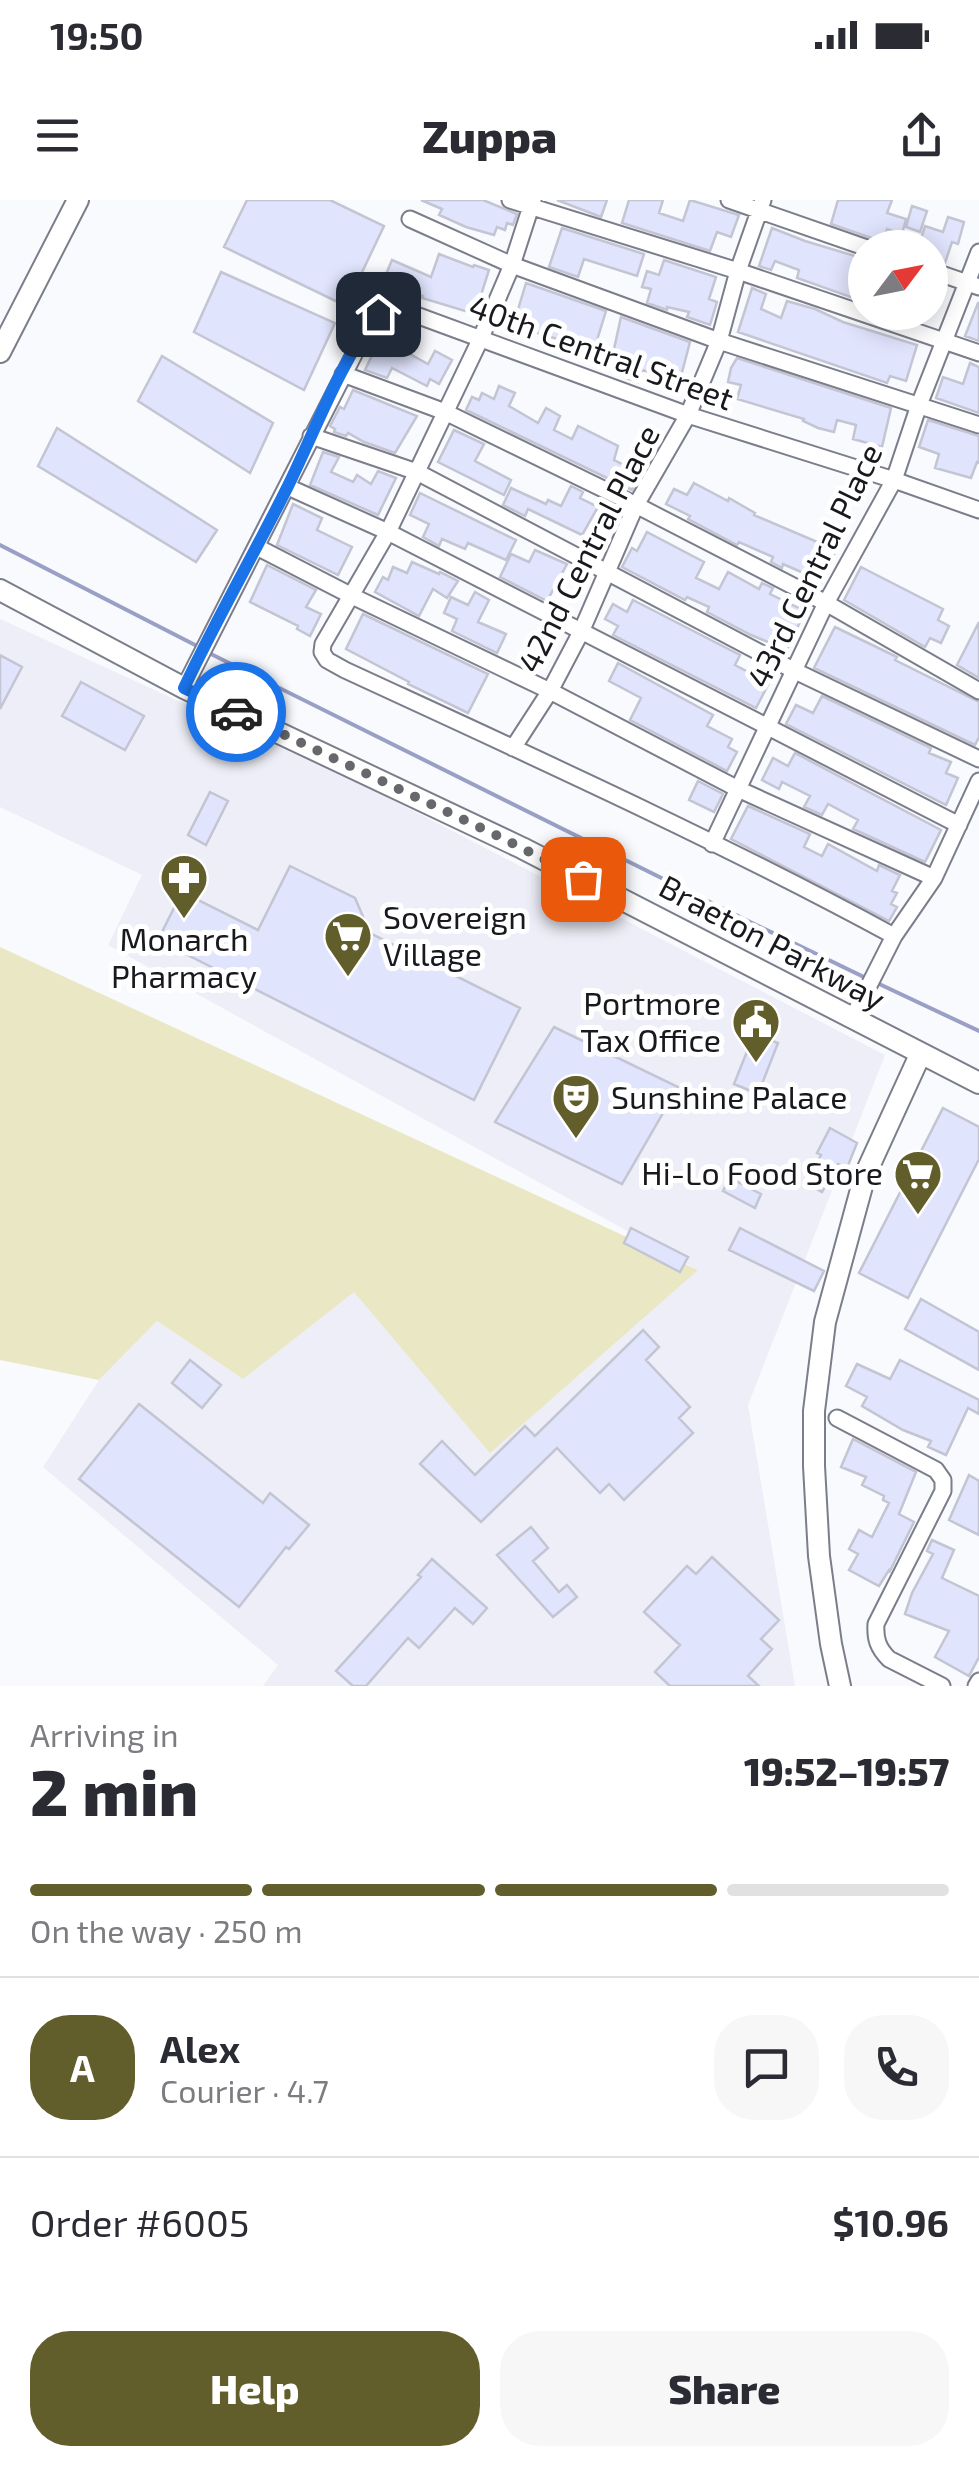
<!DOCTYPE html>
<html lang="en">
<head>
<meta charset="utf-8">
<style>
  :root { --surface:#fff; --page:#f7f7f7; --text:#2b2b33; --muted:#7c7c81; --line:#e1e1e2; --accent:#625e2b }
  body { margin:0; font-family:"Exo 2",sans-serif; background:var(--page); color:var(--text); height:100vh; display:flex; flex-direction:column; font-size:38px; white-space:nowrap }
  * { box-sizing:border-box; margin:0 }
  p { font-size:32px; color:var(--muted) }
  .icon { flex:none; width:55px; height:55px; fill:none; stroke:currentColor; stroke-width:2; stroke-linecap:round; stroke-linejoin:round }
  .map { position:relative; height:1486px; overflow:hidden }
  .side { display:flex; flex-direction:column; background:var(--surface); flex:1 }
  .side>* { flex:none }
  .needle { width:65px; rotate:58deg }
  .controls { position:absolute; left:848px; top:30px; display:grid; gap:20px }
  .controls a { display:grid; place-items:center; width:100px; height:100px; border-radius:50%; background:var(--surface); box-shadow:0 5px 25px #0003; font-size:50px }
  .pin { position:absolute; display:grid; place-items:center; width:85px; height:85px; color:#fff; margin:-42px; border-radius:20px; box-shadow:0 5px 15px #0006 }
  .courier { position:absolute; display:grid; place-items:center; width:100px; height:100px; margin:-50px; border:8px solid #1a73e8; border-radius:50%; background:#fff; color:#222; box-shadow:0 2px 12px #0007 }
  .overview em { font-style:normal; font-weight:800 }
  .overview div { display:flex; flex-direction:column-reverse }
  .overview { display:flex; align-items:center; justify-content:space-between; height:170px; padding:0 30px }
  h1 { font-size:65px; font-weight:800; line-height:75px }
  .bar { display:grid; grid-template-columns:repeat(4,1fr); gap:15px 10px; align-content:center; height:120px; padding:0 30px }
  .bar i { height:12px; border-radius:8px; background:var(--line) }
  .bar .on { background:var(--accent) }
  .bar p { grid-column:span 4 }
  .line { display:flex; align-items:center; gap:25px; padding:0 30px; border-top:2px solid var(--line) }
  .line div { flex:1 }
  .round { display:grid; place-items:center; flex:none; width:105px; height:105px; border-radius:40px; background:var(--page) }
  .action { display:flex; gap:20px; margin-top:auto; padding:20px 30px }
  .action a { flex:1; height:115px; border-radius:40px; background:var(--accent); color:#fff; font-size:40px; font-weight:800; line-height:115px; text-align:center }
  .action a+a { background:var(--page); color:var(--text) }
  .status { display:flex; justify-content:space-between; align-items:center; height:70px; padding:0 50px; background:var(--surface); direction:ltr }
  .status svg { height:28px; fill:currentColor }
  header { display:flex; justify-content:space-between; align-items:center; height:130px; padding:0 30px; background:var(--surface); font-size:45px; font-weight:800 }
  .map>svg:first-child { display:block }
  .built { fill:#edeef7 }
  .green { fill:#eae8c4 }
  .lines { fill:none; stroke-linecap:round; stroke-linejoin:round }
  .stream { stroke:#9a9fc5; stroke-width:4 }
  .building { fill:#e0e4fc; stroke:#c3c5d3; stroke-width:2.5 }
  .minor-casing { stroke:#7b7d8a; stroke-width:19 }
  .major-casing { stroke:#7b7d8a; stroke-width:24 }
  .minor { stroke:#fff; stroke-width:15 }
  .major { stroke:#fff; stroke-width:20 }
  .done { stroke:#67686c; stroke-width:10; stroke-dasharray:0 18 }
  .route { stroke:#1a73e8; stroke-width:12 }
  .labels { text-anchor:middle; stroke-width:10; stroke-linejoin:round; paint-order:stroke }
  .street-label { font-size:32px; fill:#18191e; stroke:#fff }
  .poi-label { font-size:32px; fill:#18191e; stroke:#fff; text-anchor:start }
</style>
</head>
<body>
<div class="status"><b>19:50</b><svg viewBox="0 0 49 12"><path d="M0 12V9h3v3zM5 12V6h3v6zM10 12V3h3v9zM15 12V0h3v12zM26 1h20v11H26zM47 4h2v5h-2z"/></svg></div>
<header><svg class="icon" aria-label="menu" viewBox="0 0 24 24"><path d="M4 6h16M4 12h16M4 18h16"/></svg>Zuppa<svg class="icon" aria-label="share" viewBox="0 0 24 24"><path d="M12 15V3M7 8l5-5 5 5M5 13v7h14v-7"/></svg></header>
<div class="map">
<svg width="979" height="1486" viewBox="0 0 979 1486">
  <rect width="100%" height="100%" fill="#f9fafd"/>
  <!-- built -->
  <path class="built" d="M 0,419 L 379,593 L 885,855 L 748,1205 L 795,1486 L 263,1486 L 278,1465 L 43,1267 L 99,1180 L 157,1121 L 243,1179 L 354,1091 L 698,1070 L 108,745 L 142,675 L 0,607 Z"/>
  <!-- green -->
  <path class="green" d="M 0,747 L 698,1070 L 490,1253 L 354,1092 L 243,1179 L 157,1121 L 99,1180 L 0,1160 Z"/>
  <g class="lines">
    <!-- stream -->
    <path class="stream" d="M 0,345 L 199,447
      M 207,452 L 748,721 L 866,778
      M 875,782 L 979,831"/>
  </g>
  <!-- building -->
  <path class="building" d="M 247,0 L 330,0 L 384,26 L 346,106 L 224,47 Z
    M 421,0 L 483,0 L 517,14 L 513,25 L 507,23 L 505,30 L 497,27 L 494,35 L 466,27 L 439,15 L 442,9 Z
    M 557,0 L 607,0 L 601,17 Z
    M 629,0 L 663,0 L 659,13 L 683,21 L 690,0 L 739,15 L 731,37 L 717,32 L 710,51 L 622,23 Z
    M 838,0 L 892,0 L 887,13 L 906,19 L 902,34 L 887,29 L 883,42 L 831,24 Z
    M 912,6 L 927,11 L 920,32 L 906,27 Z
    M 948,17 L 964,22 L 958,44 L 952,42 L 945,63 L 930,59 L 930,48 L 918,48 L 925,26 L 943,32 Z
    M 562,28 L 644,54 L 637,76 L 584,59 L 578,77 L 549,67 Z
    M 772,28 L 805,41 L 865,59 L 865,80 L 862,79 L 856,99 L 797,78 L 799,70 L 775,61 L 771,70 L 759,66 Z
    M 439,54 L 473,67 L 474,65 L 489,70 L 475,114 L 422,98 L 423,96 L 384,79 L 392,60 L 431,77 Z
    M 664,60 L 716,77 L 709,99 L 717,102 L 710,125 L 687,117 L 689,112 L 667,107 L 667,110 L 647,103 L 651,89 L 642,87 L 647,71 L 659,75 Z
    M 221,72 L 335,123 L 304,190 L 194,132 Z
    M 526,83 L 606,111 L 593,153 L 577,148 L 578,145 L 513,126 Z
    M 752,88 L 766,94 L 761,109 L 781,118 L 787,101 L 815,109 L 843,122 L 917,145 L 906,181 L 890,176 L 887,183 L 738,132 Z
    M 978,103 L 979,103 L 979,141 L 965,136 Z
    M 621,117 L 690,142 L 680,180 L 642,170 L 638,182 L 626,178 L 631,162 L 612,158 Z
    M 386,126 L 407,136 L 401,149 L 428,164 L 435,151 L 452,160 L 439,184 L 430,179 L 427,186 L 392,168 L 387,178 L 365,170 Z
    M 162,156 L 273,223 L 250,273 L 138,201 Z
    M 737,158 L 891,208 L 882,247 L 853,239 L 856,225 L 837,220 L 834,232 L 818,228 L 803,221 L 804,219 L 737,199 L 741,185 L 728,182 L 731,168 Z
    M 970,163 L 979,167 L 979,213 L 936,198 L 943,177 L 963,184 Z
    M 499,186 L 515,193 L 509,206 L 538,223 L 546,208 L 560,216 L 554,230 L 572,239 L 578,226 L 618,246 L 614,260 L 630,268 L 627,273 L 638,279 L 632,290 L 466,210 L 472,197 L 479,200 L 482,193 L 494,199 Z
    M 353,190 L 417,216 L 395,253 L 364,242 L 348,233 L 346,236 L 334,232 L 335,229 L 330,226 L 340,207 L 344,209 Z
    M 928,220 L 979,236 L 979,263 L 977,262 L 971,278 L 935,268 L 939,254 L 919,247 Z
    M 57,228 L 217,330 L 196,362 L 38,266 Z
    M 454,230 L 484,244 L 475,261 L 511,280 L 504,295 L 438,262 Z
    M 323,252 L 339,257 L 331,272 L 353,282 L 357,275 L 371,284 L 378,271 L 396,278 L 378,315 L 310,285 Z
    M 694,283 L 728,301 L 729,298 L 755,313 L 754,315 L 836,350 L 821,384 L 807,378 L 808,375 L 783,364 L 782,368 L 771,362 L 773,357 L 739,342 L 737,345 L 688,319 L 690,316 L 666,304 L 674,289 L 687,295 Z
    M 571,286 L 583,292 L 580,298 L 598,307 L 582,335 L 528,309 L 525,316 L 503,305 L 511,288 L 546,304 L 548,300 L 561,306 Z
    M 420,293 L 516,340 L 506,360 L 468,343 L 465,349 L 442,339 L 439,346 L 423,337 L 429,324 L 410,315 Z
    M 293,304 L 322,318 L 317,330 L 352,347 L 338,375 L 277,345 Z
    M 647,332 L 704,362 L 696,378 L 719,389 L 728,372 L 759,389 L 762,383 L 773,388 L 770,394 L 805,411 L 787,450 L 751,435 L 707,412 L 709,407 L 687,397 L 685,400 L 622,367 L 632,348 L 637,351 Z
    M 535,350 L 567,364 L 547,401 L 500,377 L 511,354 L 529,362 Z
    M 412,362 L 439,374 L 440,372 L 458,381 L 447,398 L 433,389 L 419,416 L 375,392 L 383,377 L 388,380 L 393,367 L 407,373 Z
    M 267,365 L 316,390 L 306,407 L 321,414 L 310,436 L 297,429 L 298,426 L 250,402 Z
    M 861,367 L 943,409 L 938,420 L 949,426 L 941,443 L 930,438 L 925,447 L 844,400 Z
    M 475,392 L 489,400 L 478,422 L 506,434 L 497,453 L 452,431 L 457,419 L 444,413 L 451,397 L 468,405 Z
    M 633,400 L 740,455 L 735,465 L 769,483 L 756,508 L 613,435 L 618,426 L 605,419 L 613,404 L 627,412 Z
    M 363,414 L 488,474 L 468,513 L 408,484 L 409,482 L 346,449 Z
    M 979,422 L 979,478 L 957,465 Z
    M 835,427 L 895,456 L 897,457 L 895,460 L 979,502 L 979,537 L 975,545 L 814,468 Z
    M 0,455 L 22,467 L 0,509 Z
    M 618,463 L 713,515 L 707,526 L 732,539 L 728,547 L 737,552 L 727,571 L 630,520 L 641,498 L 609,481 Z
    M 81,482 L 144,516 L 125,550 L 62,516 Z
    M 822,496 L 931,548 L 929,553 L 951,562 L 946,573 L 958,578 L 946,605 L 786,524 L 796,505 L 813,513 Z
    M 795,553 L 941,630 L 925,662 L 853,629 L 858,620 L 828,604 L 822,615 L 804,607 L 810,596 L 782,582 L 779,589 L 762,580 L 773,558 L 788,566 Z
    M 698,581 L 723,594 L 714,612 L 689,600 Z
    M 210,592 L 228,601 L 206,645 L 188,635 Z
    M 748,606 L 810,634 L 804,647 L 822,656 L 828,644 L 877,671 L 879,665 L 900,675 L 892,691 L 897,693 L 891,704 L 897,707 L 889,721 L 731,639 Z
    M 290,666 L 355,698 L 370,733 L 520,808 L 474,900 L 158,740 L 182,692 L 258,730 Z
    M 554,827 L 678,887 L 622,984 L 495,922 Z
    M 754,834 L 778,843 L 758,894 L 734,884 Z
    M 943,908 L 979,927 L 979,959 L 908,1098 L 859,1073 Z
    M 830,928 L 857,943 L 847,968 L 838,964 L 822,992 L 806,983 L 821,955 L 817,953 Z
    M 730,978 L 761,994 L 755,1008 L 723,991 Z
    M 631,1028 L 688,1057 L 680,1072 L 624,1043 Z
    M 740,1028 L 824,1071 L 814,1091 L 729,1050 Z
    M 921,1099 L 979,1132 L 979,1170 L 905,1129 Z
    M 643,1130 L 659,1147 L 646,1160 L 690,1207 L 679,1218 L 693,1233 L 624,1300 L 609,1284 L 600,1293 L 557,1248 L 481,1322 L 420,1264 L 442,1241 L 475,1275 L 525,1226 L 535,1236 Z
    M 190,1160 L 221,1185 L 202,1208 L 172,1183 Z
    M 900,1160 L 979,1200 L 979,1214 L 968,1208 L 946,1255 L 928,1247 L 931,1241 L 903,1230 L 862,1206 L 867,1197 L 846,1186 L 857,1164 L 890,1179 Z
    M 139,1204 L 263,1303 L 270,1293 L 309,1325 L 289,1349 L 286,1347 L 239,1407 L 79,1279 Z
    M 853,1239 L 916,1272 L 899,1314 L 914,1322 L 890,1371 L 889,1370 L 879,1386 L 849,1370 L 858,1354 L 849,1349 L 859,1330 L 872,1337 L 889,1303 L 883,1300 L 884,1296 L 862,1285 L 866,1277 L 841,1267 Z
    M 969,1275 L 979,1281 L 979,1335 L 949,1320 Z
    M 531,1327 L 548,1348 L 533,1361 L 559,1392 L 567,1385 L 577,1397 L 553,1417 L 497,1355 Z
    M 932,1340 L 954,1350 L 942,1378 L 979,1396 L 979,1457 L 969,1476 L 935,1457 L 949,1431 L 905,1414 L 912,1393 L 933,1354 L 927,1351 Z
    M 712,1357 L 779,1420 L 761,1439 L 772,1449 L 748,1476 L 759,1486 L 670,1486 L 655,1472 L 680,1445 L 644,1412 L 687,1366 L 696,1374 Z
    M 432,1359 L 487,1408 L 473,1424 L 455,1408 L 419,1448 L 408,1438 L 366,1486 L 353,1486 L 336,1471 L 421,1377 L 418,1375 Z"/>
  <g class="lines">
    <!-- minor casing -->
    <g class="minor-casing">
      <path id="minor" d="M 510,0 L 738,71 L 979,153
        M 533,0 L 512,65 L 480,140 L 388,332 L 323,444 L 322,452 L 327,460 L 345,470 C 529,555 715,639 894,736
        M 729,0 L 867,48
        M 410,19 L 512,65 L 719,141 L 979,225
        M 930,70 L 979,87
        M 343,174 L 445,212 L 636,305 L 826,403 L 979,491
        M 311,236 L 417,272 L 795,471 L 979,559
        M 288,287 L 388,332 L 959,625
        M 257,347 L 352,396 L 550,491 L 738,589 L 934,678
        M 184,488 L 368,127 L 378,114 L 386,109 L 397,108 L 688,215 L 894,280 L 979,310
        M 513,548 L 550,491 L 581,432 L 636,305 L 688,215 L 719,141 L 738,71 L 763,0
        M 712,644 L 826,403 L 894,280 L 919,205 L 979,52
        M 852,819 L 894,736 L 934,678 L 979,581
        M 837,1218 L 936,1270 L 943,1280 L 943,1291 L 876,1424 C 875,1439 878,1448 889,1459 L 942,1486
        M 976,1486 L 979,1481"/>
    </g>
    <!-- major casing -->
    <g class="major-casing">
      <path id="major" d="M 0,152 L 78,0
        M 0,390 L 184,488 L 522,648 L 979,883
        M 840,1486 L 831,1444 L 819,1356 L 814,1266 L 814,1211 L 825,1122 L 865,975 L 920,855"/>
    </g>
    <!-- minor -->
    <use href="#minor" class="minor"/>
    <!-- major -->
    <use href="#major" class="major"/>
  </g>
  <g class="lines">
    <!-- done -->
    <path class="done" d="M 236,512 L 494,634 L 583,679"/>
    <!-- route -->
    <path class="route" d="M 236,512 L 184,488 C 216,420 253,356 286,290 C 314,234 339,163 378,114"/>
  </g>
  <!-- icons -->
  <defs>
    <g id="pharmacy-pin" transform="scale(2.5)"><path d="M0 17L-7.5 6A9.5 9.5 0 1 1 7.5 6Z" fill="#625e2b" stroke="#fff"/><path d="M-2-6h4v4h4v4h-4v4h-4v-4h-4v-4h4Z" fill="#fff"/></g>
    <g id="supermarket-pin" transform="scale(2.5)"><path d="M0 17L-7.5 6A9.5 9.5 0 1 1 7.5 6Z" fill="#625e2b" stroke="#fff"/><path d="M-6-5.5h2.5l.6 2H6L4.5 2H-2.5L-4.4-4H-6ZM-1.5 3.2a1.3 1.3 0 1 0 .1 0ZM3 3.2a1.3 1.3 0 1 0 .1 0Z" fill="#fff"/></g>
    <g id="civic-pin" transform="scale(2.5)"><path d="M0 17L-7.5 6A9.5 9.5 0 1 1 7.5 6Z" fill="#625e2b" stroke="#fff"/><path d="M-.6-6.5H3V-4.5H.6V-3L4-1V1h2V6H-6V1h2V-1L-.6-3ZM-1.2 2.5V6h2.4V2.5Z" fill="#fff"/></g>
    <g id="theatre-pin" transform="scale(2.5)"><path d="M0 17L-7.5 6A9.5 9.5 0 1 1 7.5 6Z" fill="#625e2b" stroke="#fff"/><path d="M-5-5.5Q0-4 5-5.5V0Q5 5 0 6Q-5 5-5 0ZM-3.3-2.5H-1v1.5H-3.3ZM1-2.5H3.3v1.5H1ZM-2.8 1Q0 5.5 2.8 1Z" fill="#fff"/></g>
  </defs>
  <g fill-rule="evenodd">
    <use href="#pharmacy-pin" x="184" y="678"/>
    <use href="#supermarket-pin" x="348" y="736"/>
    <use href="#civic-pin" x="756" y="822"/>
    <use href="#theatre-pin" x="576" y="898"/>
    <use href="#supermarket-pin" x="918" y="974"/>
  </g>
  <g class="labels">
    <!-- street labels -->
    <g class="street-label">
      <text transform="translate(601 153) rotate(20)" y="11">40th Central Street</text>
      <text transform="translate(589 349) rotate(-63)" y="11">42nd Central Place</text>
      <text transform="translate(815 366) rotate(-64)" y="11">43rd Central Place</text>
      <text transform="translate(772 743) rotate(28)" y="11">Braeton Parkway</text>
    </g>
    <!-- poi labels -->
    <g class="poi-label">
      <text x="383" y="729">Sovereign<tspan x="383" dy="37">Village</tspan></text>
      <text x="184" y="751" text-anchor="middle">Monarch<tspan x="184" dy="37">Pharmacy</tspan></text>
      <text x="721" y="815" text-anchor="end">Portmore<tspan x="721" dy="37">Tax Office</tspan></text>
      <text x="611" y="909">Sunshine Palace</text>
      <text x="883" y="985" text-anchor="end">Hi-Lo Food Store</text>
    </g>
  </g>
</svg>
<div class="controls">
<a><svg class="needle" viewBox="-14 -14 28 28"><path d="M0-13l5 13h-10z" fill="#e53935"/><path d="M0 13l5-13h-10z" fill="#7c7c81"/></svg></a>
</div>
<div class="pin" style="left:583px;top:679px;background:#ea580c"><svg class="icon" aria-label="bag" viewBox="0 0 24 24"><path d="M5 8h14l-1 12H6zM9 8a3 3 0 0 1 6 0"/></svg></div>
<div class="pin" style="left:378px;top:114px;background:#1f2937"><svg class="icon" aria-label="home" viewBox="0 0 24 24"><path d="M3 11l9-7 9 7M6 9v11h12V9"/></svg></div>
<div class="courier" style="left:236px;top:512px"><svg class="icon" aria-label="car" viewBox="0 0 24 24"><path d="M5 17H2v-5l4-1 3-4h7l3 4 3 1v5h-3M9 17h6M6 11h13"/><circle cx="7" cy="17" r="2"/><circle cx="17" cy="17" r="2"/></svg></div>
</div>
<section class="side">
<div class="overview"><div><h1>2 min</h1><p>Arriving in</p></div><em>19:52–19:57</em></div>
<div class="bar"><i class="on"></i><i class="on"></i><i class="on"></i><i></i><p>On the way · 250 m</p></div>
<div class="line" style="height:180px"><b class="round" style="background:var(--accent);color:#fff">A</b><div><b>Alex</b><p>Courier · 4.7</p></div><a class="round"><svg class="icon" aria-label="chat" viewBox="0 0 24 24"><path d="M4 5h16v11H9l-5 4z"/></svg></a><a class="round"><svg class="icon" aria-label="phone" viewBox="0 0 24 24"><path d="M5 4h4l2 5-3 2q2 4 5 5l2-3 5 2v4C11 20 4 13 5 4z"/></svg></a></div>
<div class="line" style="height:130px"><div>Order #6005</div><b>$10.96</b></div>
<div class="action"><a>Help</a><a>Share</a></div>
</section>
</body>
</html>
